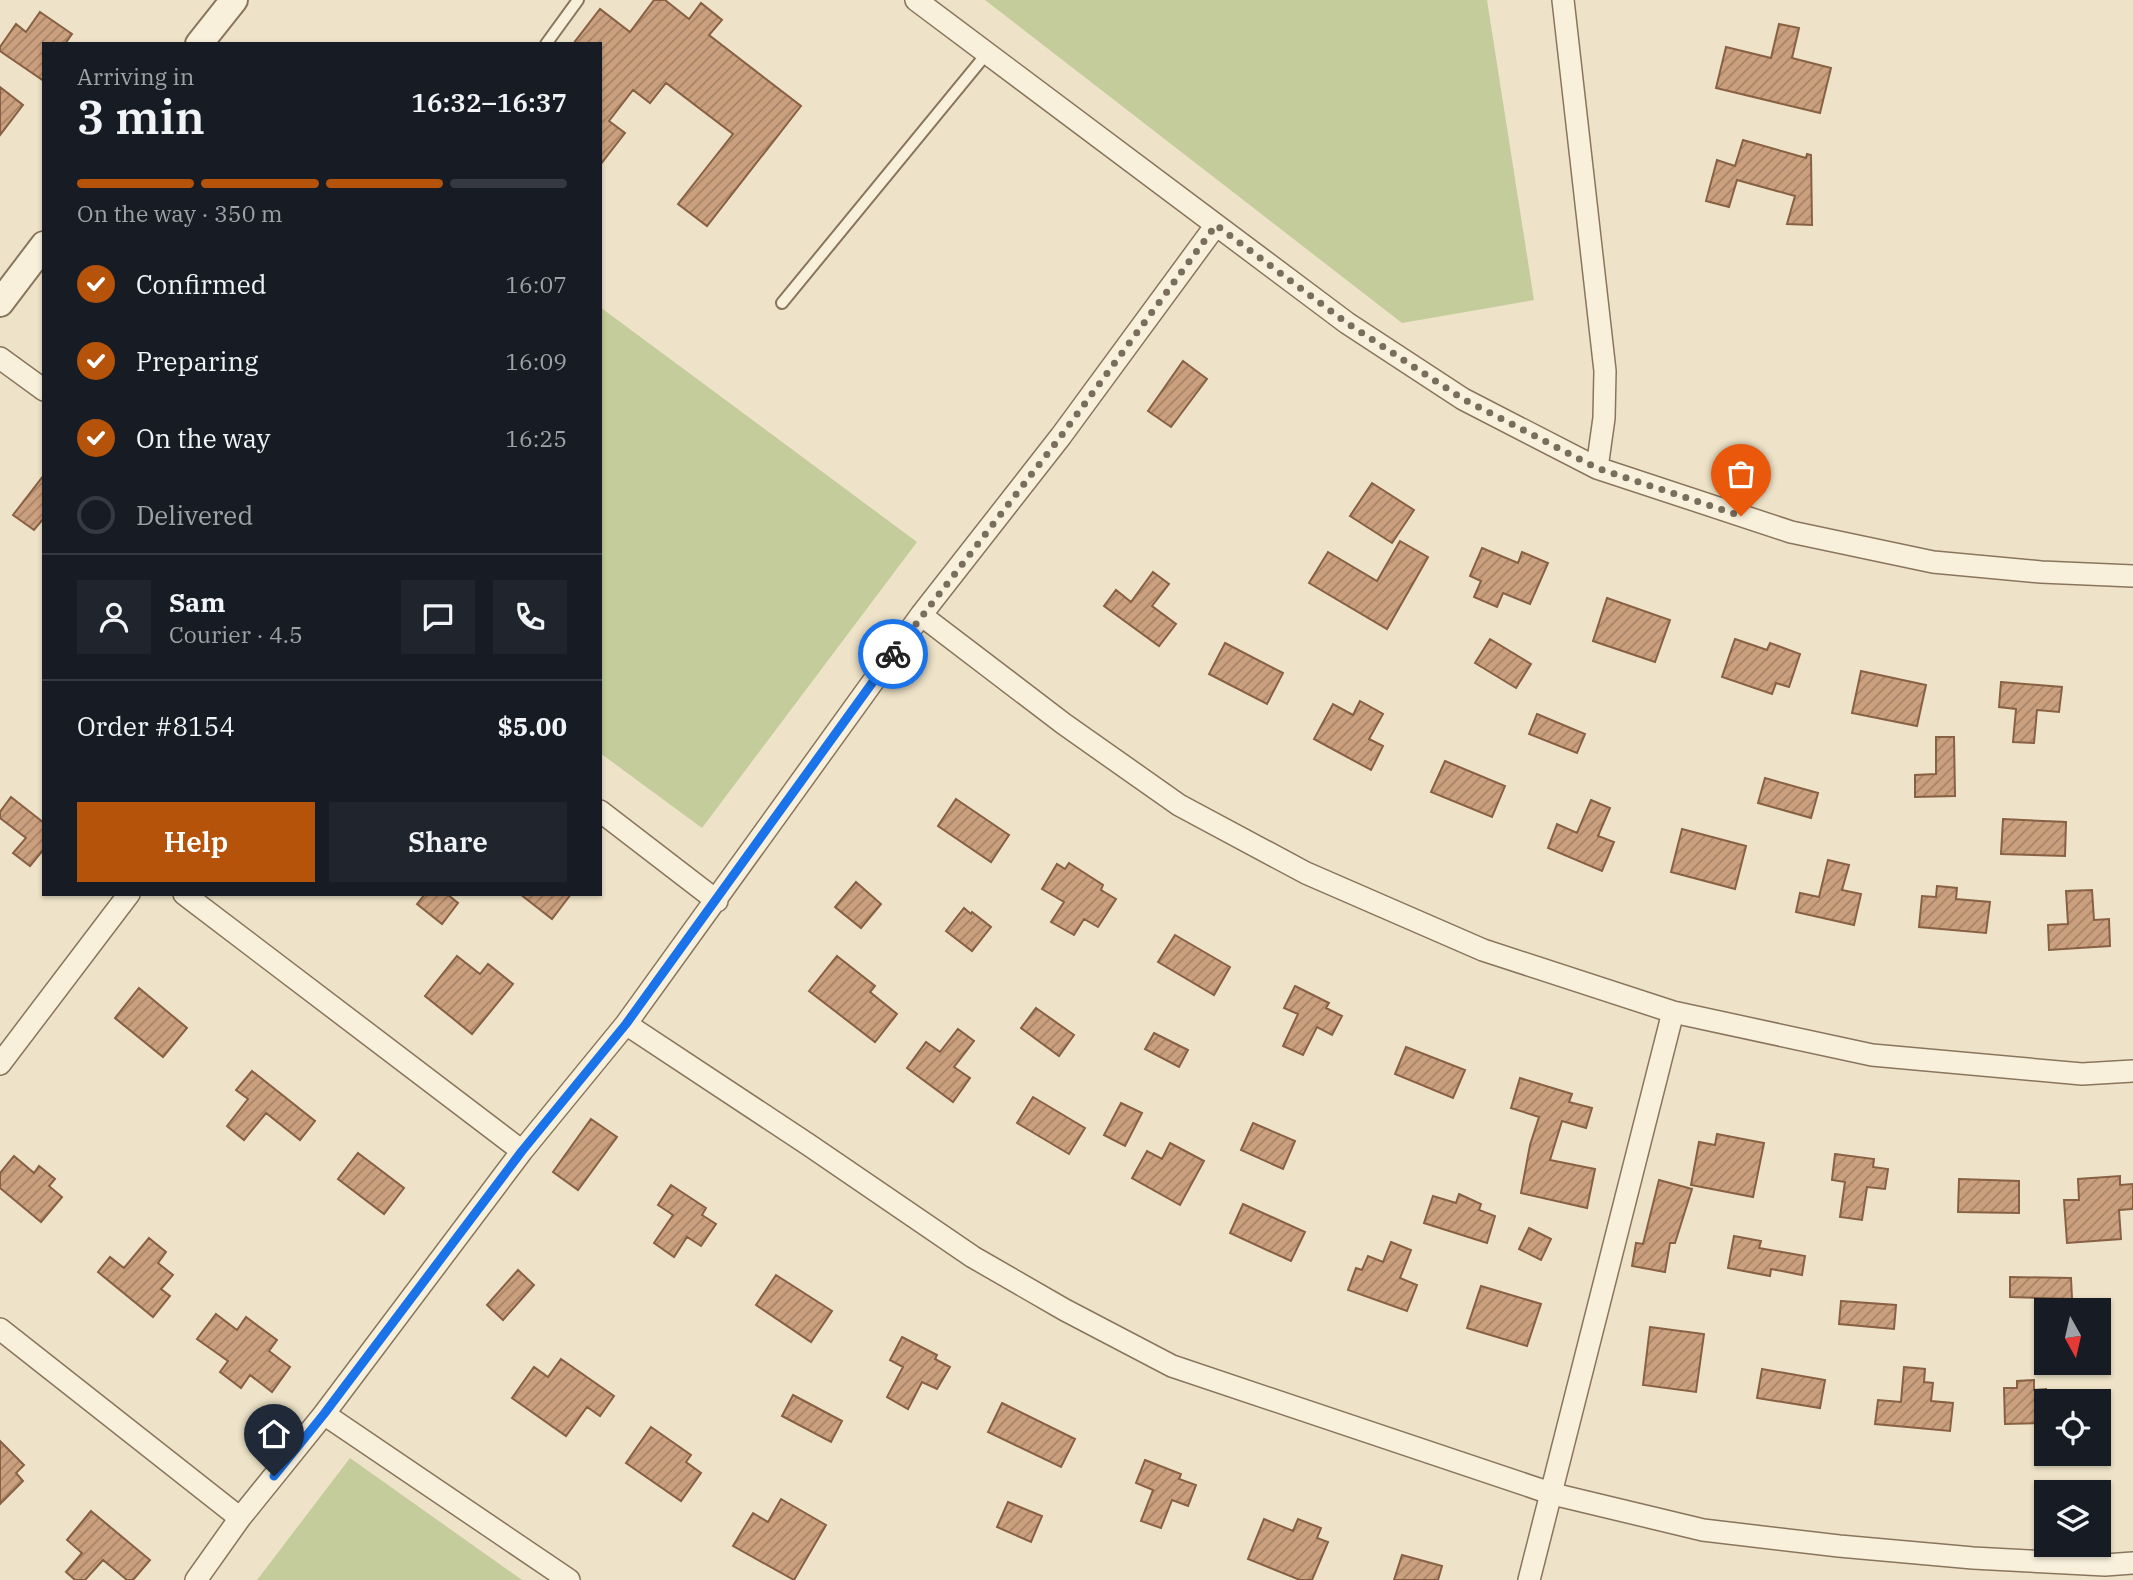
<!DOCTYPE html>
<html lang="en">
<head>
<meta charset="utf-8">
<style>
  :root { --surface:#171b24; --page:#20242c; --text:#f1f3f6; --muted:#9ea1a6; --line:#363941; --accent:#b45309 }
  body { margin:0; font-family:"IBM Plex Serif",serif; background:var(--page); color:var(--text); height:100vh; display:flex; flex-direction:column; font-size:26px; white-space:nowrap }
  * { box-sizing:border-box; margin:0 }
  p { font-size:23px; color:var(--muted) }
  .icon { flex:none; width:38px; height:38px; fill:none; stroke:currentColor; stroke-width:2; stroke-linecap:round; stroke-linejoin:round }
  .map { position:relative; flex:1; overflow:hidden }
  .side { position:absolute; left:42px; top:42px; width:560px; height:854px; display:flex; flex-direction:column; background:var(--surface); border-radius:0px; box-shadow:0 2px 5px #0004 }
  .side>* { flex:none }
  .needle { width:46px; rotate:172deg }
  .buttons { position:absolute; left:2034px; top:1298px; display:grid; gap:14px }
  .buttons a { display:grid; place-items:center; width:77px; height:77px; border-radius:0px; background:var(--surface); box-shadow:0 2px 5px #0004; font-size:35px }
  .pin { position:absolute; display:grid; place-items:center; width:60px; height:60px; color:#fff; margin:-72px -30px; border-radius:50% 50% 50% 0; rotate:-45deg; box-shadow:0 0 7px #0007 }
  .pin .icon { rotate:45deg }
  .courier { position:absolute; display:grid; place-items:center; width:70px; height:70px; margin:-35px; border:5px solid #1a73e8; border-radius:50%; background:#fff; color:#222; box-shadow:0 2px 9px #0007 }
  .summary em { font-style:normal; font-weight:600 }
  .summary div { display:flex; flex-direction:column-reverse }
  .summary { display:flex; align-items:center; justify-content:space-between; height:119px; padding:0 35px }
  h1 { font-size:46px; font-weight:600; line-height:52px }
  .bar { display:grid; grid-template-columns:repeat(4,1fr); gap:10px 7px; align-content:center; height:84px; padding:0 35px }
  .bar i { height:9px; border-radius:5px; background:var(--line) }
  .bar .current { background:var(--accent) }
  .bar p { grid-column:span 4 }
  .line { display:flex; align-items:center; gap:18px; padding:0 35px; border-top:2px solid var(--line) }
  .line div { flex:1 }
  .round { display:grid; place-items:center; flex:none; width:74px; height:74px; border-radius:0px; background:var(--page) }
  ol { padding:0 35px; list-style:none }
  li { display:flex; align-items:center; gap:21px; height:77px }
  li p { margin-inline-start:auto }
  li .icon { padding:7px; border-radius:50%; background:var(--accent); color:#fff; stroke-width:4 }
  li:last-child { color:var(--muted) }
  li i { width:38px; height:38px; border:4px solid var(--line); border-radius:50% }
  .action { display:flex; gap:14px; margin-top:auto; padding:14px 35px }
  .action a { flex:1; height:80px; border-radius:0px; background:var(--accent); color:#fff; font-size:28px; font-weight:600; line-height:80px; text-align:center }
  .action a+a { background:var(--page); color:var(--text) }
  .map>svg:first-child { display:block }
  .green { fill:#c5cc9b }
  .building { fill:url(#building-hatch); stroke:#886043; stroke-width:2 }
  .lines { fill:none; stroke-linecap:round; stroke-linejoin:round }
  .service-casing { stroke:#89755d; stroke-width:14 }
  .minor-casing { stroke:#89755d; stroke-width:24 }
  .tertiary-casing { stroke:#89755d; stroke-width:30 }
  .service { stroke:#f8f0db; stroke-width:10 }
  .minor { stroke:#f8f0db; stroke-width:21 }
  .tertiary { stroke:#f8f0db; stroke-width:26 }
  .done { stroke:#796d5b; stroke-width:7; stroke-dasharray:0 12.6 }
  .route { stroke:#1a73e8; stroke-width:9 }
</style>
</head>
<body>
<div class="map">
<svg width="2133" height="1580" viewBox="0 0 2133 1580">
  <defs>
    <pattern id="building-hatch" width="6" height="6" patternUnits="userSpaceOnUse" patternTransform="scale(1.75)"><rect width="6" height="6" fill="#cba07e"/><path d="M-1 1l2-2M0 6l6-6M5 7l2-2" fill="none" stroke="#a68367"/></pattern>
  </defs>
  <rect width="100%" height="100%" fill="#eee3c8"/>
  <!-- green -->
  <path class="green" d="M 985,0 L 1487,0 L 1534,300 L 1402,323 Z
    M 600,307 L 917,542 L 702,828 L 600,753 Z
    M 350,1458 L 522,1580 L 257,1580 Z"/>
  <!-- building -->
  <path class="building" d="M 654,0 L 665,0 L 689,19 L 701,3 L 722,20 L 709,35 L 801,106 L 707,226 L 678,204 L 733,134 L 666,83 L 650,103 L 633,90 L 609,121 L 625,133 L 600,165 L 600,44 L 573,44 L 600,9 L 630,32 Z
    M 40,12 L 72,34 L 65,44 L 44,44 L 44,81 L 0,51 L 0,47 L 16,24 L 26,32 Z
    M 1779,24 L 1799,28 L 1792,58 L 1831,68 L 1820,113 L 1716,88 L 1726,47 L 1771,58 Z
    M 0,87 L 23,105 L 0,135 Z
    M 1743,140 L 1806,158 L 1807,154 L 1811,155 L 1812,225 L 1787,224 L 1795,196 L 1737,180 L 1729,207 L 1706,201 L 1717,160 L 1735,166 Z
    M 1183,361 L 1207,379 L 1171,427 L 1148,411 Z
    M 44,475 L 44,518 L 34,530 L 13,515 Z
    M 1372,483 L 1414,510 L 1392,543 L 1350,516 Z
    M 1400,541 L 1428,557 L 1387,629 L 1309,583 L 1328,552 L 1377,581 Z
    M 1482,548 L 1518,563 L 1522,552 L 1548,563 L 1530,604 L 1503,593 L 1497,607 L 1474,597 L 1481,581 L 1470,576 Z
    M 1153,572 L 1169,584 L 1152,606 L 1176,624 L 1159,646 L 1104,606 L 1116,590 L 1131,602 Z
    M 1607,598 L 1670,620 L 1655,662 L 1593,641 Z
    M 1490,639 L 1531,664 L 1516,688 L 1475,663 Z
    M 1735,639 L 1767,650 L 1770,643 L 1800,654 L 1789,687 L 1776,683 L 1772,694 L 1722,677 Z
    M 1225,643 L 1283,673 L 1267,704 L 1209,674 Z
    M 1861,671 L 1926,685 L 1917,726 L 1852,713 Z
    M 2001,682 L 2062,687 L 2059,712 L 2037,710 L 2034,743 L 2013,742 L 2016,709 L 1999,707 Z
    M 1360,701 L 1383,714 L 1369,739 L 1383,746 L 1371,770 L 1314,739 L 1333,704 L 1353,715 Z
    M 1537,714 L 1585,734 L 1577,753 L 1529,734 Z
    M 1936,737 L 1954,737 L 1955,796 L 1915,797 L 1915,775 L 1936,774 Z
    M 1445,761 L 1505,786 L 1492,817 L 1431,792 Z
    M 1765,778 L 1818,793 L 1811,818 L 1758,803 Z
    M 11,797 L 44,823 L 44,849 L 30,866 L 13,853 L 26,838 L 0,818 L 0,812 Z
    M 956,799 L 1009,835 L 991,862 L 938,826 Z
    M 1591,800 L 1610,808 L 1598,836 L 1614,842 L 1602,871 L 1548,848 L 1557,824 L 1577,833 Z
    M 2003,819 L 2066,822 L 2065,856 L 2001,854 Z
    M 1682,829 L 1746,846 L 1735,889 L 1671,872 Z
    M 1828,860 L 1849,865 L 1842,890 L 1861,894 L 1854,925 L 1796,912 L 1800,893 L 1819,897 Z
    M 1069,863 L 1103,885 L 1101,890 L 1116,899 L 1098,927 L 1084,919 L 1074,935 L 1051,922 L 1064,902 L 1042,889 L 1057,864 L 1065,869 Z
    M 856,882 L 881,904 L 861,928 L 835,907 Z
    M 1937,886 L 1957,888 L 1956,899 L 1990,902 L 1986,933 L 1919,927 L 1922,896 L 1936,897 Z
    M 2092,890 L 2094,920 L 2109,919 L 2110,946 L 2049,950 L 2048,925 L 2068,924 L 2066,891 Z
    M 425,894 L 447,894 L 458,903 L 442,924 L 417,904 Z
    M 520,894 L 571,894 L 552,919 Z
    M 964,908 L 971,914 L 972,912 L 991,927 L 972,951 L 946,931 Z
    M 1175,935 L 1230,967 L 1214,995 L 1158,962 Z
    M 457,956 L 480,974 L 488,964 L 513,984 L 472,1034 L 425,996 Z
    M 837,956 L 875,986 L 870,992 L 897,1014 L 875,1042 L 809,991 Z
    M 1295,986 L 1329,1003 L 1326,1008 L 1342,1016 L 1332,1035 L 1317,1027 L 1303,1055 L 1283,1046 L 1298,1014 L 1284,1008 Z
    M 139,988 L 187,1028 L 163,1057 L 115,1018 Z
    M 1036,1008 L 1074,1035 L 1059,1056 L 1021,1028 Z
    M 958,1029 L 974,1041 L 954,1067 L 970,1078 L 953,1102 L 907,1068 L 926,1042 L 940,1052 Z
    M 1154,1033 L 1188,1050 L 1179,1067 L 1145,1049 Z
    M 1406,1047 L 1465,1070 L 1453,1098 L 1395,1074 Z
    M 252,1071 L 315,1121 L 300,1140 L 266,1113 L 244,1140 L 227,1126 L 248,1099 L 236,1090 Z
    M 1520,1078 L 1572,1094 L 1569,1102 L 1592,1108 L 1586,1128 L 1562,1121 L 1550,1160 L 1595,1169 L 1587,1208 L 1521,1193 L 1530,1145 L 1539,1117 L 1511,1108 Z
    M 1033,1097 L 1085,1128 L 1069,1154 L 1017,1123 Z
    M 1121,1103 L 1142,1113 L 1125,1146 L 1104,1135 Z
    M 591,1119 L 617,1137 L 578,1190 L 553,1172 Z
    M 1253,1123 L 1295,1141 L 1283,1169 L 1241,1150 Z
    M 1717,1134 L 1764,1143 L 1753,1197 L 1691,1185 L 1699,1142 L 1715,1145 Z
    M 1170,1143 L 1204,1161 L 1180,1205 L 1132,1178 L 1147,1151 L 1162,1159 Z
    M 358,1153 L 404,1188 L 384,1214 L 338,1179 Z
    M 1835,1154 L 1874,1159 L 1873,1167 L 1888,1169 L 1885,1189 L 1867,1187 L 1862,1220 L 1840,1217 L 1845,1182 L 1832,1180 Z
    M 14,1156 L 34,1173 L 39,1166 L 55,1179 L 49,1186 L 62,1197 L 41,1222 L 0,1188 L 0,1173 Z
    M 2120,1176 L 2120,1185 L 2133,1184 L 2133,1209 L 2119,1210 L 2121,1239 L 2067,1243 L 2064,1200 L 2079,1200 L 2078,1179 Z
    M 1959,1179 L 2019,1181 L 2019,1213 L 1958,1212 Z
    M 1659,1180 L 1692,1189 L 1675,1243 L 1670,1243 L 1665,1272 L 1632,1266 L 1636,1243 L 1643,1244 Z
    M 671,1185 L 706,1208 L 702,1215 L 716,1224 L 701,1246 L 687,1237 L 674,1257 L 654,1243 L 673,1215 L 658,1205 Z
    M 1459,1194 L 1481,1204 L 1479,1210 L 1495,1216 L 1487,1243 L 1424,1223 L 1433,1196 L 1456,1203 Z
    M 1243,1204 L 1305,1232 L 1291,1261 L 1230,1233 Z
    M 1529,1228 L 1551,1239 L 1541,1260 L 1519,1249 Z
    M 1734,1236 L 1761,1241 L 1759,1248 L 1805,1256 L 1802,1275 L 1771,1269 L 1770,1276 L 1728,1268 Z
    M 149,1238 L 166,1252 L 158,1263 L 173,1275 L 161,1289 L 170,1296 L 153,1317 L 98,1272 L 110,1257 L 124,1268 Z
    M 1391,1242 L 1411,1250 L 1400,1278 L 1417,1285 L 1407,1311 L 1348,1290 L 1356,1268 L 1362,1270 L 1368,1256 L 1383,1262 Z
    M 518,1270 L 534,1285 L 503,1320 L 487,1305 Z
    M 776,1275 L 832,1311 L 811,1342 L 756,1305 Z
    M 2010,1277 L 2071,1278 L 2072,1299 L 2010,1297 Z
    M 1481,1286 L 1541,1304 L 1527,1346 L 1467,1328 Z
    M 1841,1301 L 1896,1305 L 1894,1329 L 1839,1324 Z
    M 216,1314 L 237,1330 L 246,1317 L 277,1340 L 269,1351 L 290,1367 L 272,1392 L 250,1375 L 241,1388 L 220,1372 L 228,1361 L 197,1339 Z
    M 1650,1327 L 1704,1334 L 1696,1392 L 1643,1385 Z
    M 902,1337 L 937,1355 L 935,1359 L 950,1367 L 937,1389 L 922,1382 L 908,1409 L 887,1397 L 903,1367 L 890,1360 Z
    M 561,1359 L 614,1396 L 600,1416 L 587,1407 L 566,1436 L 512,1398 L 534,1367 L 548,1377 Z
    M 1904,1367 L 1925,1369 L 1924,1382 L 1933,1383 L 1931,1401 L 1953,1403 L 1950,1431 L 1875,1424 L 1878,1400 L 1901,1402 Z
    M 1762,1369 L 1825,1380 L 1820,1408 L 1757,1398 Z
    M 2034,1380 L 2034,1390 L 2046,1389 L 2046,1423 L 2005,1424 L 2004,1388 L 2017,1388 L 2017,1381 Z
    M 793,1395 L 842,1421 L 831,1442 L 782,1416 Z
    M 1002,1403 L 1075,1439 L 1061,1467 L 988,1432 Z
    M 651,1427 L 691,1455 L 686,1462 L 701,1473 L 681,1501 L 626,1463 Z
    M 0,1441 L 24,1465 L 16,1473 L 23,1481 L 0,1504 Z
    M 1145,1460 L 1181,1474 L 1179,1479 L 1196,1485 L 1188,1506 L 1172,1500 L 1161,1528 L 1141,1521 L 1153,1490 L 1136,1483 Z
    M 781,1499 L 826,1525 L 794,1580 L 733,1546 L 753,1513 L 768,1522 Z
    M 1008,1502 L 1042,1516 L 1031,1542 L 997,1527 Z
    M 91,1511 L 150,1560 L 133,1580 L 127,1580 L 103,1560 L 85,1580 L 75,1580 L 66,1572 L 82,1553 L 67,1540 Z
    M 1264,1519 L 1293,1531 L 1298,1519 L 1321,1528 L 1317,1538 L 1328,1542 L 1312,1580 L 1300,1580 L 1248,1559 Z
    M 1402,1555 L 1442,1566 L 1438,1580 L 1394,1580 Z"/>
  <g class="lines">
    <!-- service casing -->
    <g class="service-casing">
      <path id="service" d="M 546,44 L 578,0
        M 782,303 L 988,52"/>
    </g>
    <!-- minor casing -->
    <g class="minor-casing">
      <path id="minor" d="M 916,0 L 1347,323 L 1463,399 L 1597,468 L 1791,532 L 1933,562 L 2041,572 L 2133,576
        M 1563,0 L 1605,371 L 1604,418 L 1597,468
        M 0,358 L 44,390
        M 921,615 L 1064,724 L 1179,805 L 1306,873 L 1483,950 L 1673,1012 L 1872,1055 L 2082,1074 L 2133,1071
        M 600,811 L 717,901
        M 184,894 L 522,1151
        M 626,1024 L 809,1145 L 973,1257 L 1065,1310 L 1172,1366 L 1553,1494 L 1703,1530 L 1839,1546 L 1973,1558 L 2105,1565 L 2133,1563
        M 0,1064 L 129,894
        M 0,1329 L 240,1518
        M 324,1414 L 569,1580
        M 196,1580 L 240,1518 L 324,1414 L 522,1151 L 626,1024 L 921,615 L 1061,436 L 1216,225
        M 1529,1580 L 1673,1012"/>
    </g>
    <!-- tertiary casing -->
    <g class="tertiary-casing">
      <path id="tertiary" d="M 199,44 L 234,0
        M 0,303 L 44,245"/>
    </g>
    <!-- service -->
    <use href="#service" class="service"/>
    <!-- minor -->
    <use href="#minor" class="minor"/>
    <!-- tertiary -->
    <use href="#tertiary" class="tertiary"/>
  </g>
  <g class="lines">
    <!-- done -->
    <path class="done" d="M 893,654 L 1061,436 L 1216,225 L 1347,323 L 1463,399 L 1597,468 L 1741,516"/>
    <!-- route -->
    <path class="route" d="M 274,1476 L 324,1414 L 522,1151 L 626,1024 L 893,654"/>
  </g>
</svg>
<div class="buttons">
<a><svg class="needle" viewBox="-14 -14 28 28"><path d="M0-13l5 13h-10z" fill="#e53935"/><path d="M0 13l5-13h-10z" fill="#9ea1a6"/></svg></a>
<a><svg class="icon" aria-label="locate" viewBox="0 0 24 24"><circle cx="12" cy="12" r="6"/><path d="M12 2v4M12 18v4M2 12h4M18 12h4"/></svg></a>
<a><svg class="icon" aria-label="layers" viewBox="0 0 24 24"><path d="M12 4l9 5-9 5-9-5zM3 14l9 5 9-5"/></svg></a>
</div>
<div class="pin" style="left:1741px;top:516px;background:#ea580c"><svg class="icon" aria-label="bag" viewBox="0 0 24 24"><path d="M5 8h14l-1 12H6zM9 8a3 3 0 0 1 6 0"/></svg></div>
<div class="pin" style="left:274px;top:1476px;background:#1f2937"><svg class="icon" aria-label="home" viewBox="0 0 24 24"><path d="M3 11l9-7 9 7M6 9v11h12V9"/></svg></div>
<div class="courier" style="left:893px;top:654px"><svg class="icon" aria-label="bike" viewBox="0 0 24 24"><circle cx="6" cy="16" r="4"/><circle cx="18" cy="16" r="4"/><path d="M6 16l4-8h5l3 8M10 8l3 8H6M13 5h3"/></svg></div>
<section class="side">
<div class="summary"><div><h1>3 min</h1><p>Arriving in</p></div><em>16:32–16:37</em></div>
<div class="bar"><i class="current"></i><i class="current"></i><i class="current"></i><i></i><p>On the way · 350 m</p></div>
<ol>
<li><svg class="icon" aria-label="check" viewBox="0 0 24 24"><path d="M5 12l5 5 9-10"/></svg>Confirmed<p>16:07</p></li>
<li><svg class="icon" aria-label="check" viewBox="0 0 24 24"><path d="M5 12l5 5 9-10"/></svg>Preparing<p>16:09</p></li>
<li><svg class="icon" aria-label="check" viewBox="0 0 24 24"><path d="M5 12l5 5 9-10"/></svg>On the way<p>16:25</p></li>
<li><i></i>Delivered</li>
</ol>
<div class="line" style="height:126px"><a class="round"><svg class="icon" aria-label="person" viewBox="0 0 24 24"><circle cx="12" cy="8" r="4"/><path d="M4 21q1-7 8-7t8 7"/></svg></a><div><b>Sam</b><p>Courier · 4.5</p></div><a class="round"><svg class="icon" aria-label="chat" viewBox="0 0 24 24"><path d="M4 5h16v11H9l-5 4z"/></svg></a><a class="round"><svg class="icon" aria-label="phone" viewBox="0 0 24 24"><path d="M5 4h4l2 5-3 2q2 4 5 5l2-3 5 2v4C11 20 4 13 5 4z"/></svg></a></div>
<div class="line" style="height:91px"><div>Order #8154</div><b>$5.00</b></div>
<div class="action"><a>Help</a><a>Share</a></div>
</section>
</div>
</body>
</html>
